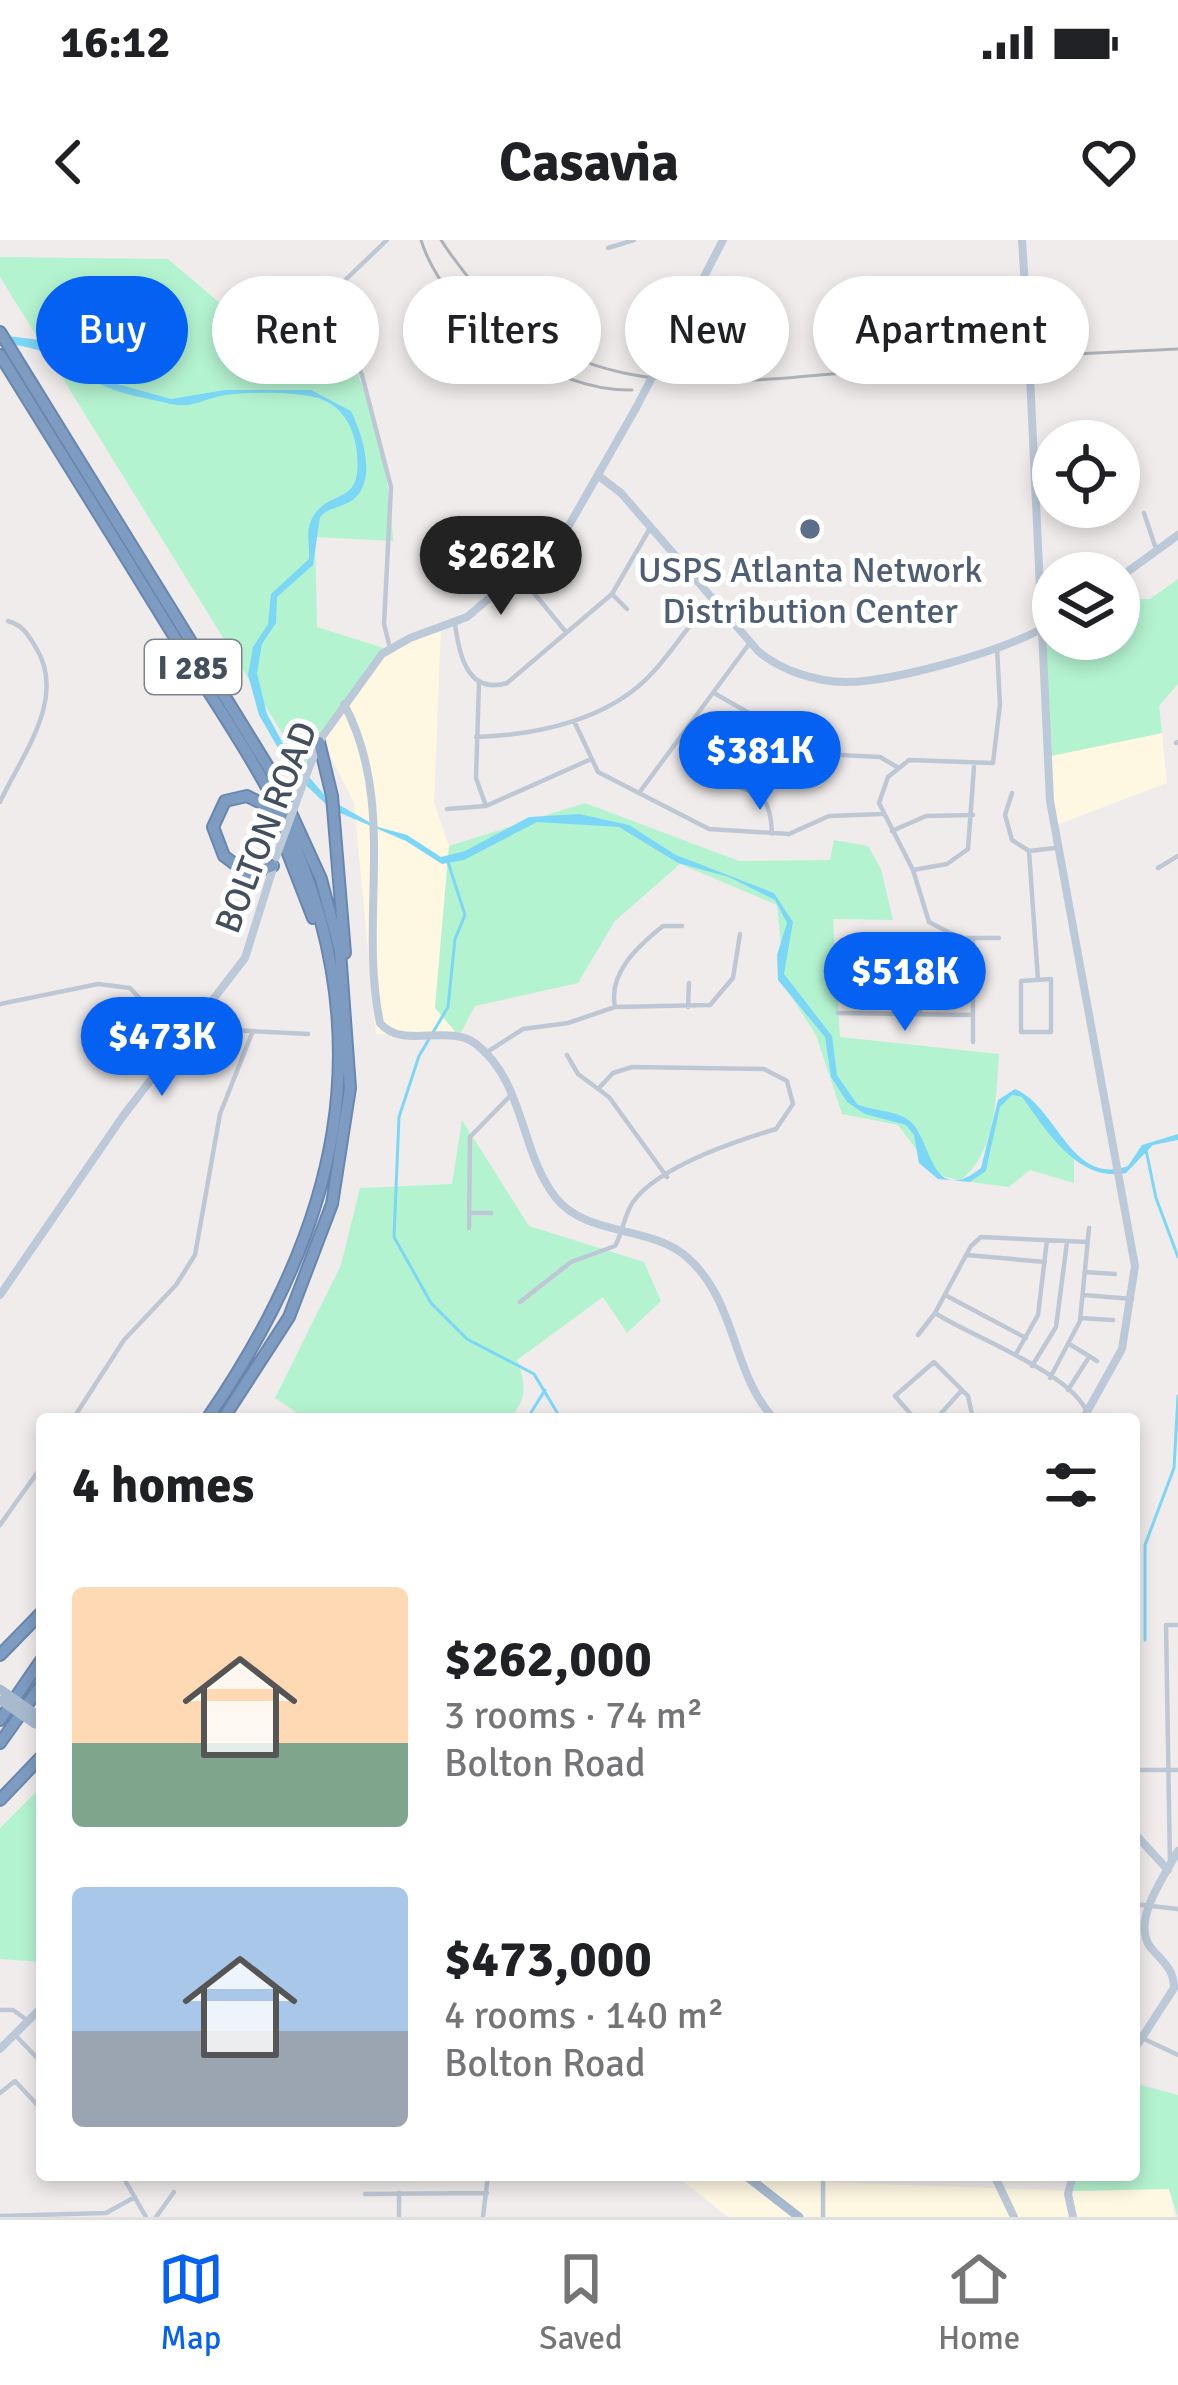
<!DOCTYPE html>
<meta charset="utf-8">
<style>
:root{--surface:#fff;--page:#f6f6f6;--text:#202124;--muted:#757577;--line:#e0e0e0;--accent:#0561f1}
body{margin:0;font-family:Signika,sans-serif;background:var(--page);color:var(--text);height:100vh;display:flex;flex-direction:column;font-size:45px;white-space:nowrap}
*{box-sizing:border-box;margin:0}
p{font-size:39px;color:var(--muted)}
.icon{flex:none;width:66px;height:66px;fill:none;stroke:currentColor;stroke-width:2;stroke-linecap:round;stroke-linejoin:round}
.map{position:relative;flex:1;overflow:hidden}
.details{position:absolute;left:36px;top:1173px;width:1104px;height:768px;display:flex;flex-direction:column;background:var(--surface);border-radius:12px;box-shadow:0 6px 18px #0003}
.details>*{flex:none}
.hud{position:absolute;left:36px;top:36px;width:1107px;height:108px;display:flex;gap:24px}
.fabs{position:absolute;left:1032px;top:180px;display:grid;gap:24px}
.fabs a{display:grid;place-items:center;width:108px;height:108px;border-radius:50%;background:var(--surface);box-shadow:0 6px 18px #0003;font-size:60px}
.price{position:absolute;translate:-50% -102px;padding:0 27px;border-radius:42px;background:var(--accent);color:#fff;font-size:39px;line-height:78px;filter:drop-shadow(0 3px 6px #0008)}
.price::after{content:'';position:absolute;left:50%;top:72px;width:36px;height:27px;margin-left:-18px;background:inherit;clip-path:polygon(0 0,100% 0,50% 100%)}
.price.on{background:#222;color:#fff}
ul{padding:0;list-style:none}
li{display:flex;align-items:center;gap:36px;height:300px;padding:0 36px}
li span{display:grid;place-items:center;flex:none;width:336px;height:240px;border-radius:12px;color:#555}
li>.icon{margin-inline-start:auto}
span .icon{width:144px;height:144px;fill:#fffc;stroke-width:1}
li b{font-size:51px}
h2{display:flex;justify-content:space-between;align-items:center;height:144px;padding:0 36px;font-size:51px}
.tag{padding:0 42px;border-radius:54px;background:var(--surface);box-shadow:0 6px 18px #0003;font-size:42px;line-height:108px}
.tag.on{background:var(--accent);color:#fff}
.status{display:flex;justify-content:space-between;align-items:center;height:84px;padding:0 60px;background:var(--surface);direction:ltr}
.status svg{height:33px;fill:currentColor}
header{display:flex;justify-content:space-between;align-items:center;height:156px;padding:0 36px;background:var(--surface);font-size:54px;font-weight:700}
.dock{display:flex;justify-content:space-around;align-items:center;height:168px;border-top:3px solid var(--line);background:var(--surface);font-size:33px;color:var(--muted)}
.dock a{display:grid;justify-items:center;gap:6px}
.dock .on{color:var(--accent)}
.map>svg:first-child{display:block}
.commercial{fill:#fef7e2}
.green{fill:#b4f3d0}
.water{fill:#7cd7f6}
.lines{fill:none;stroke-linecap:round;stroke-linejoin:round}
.stream{stroke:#7cd7f6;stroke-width:3}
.highway-casing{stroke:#6987ae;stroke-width:14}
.street{stroke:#bec8d4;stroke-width:4.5}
.secondary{stroke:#bcc9d8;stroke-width:8}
.primary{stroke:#a8bacf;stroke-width:9}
.highway{stroke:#7e9cc2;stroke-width:10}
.rail{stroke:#aeb1b8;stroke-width:3}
.secondary-bridge{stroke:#bcc9d8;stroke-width:8}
.primary-bridge{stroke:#a8bacf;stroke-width:9}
.service-dot{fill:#5c6f8a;stroke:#fff;stroke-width:4.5}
.labels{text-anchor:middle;stroke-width:10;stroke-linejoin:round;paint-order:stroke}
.shield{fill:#fff;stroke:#7b848d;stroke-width:3}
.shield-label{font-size:33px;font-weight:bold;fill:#434f5c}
.service-label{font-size:36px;fill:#4e5e75;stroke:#fff}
.street-label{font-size:36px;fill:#434f5c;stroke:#fff}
</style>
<div class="status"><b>16:12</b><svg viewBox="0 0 49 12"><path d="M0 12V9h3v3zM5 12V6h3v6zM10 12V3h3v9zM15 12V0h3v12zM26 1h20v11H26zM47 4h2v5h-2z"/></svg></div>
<header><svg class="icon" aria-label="back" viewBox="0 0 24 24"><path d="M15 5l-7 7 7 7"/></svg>Casavia<svg class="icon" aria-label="heart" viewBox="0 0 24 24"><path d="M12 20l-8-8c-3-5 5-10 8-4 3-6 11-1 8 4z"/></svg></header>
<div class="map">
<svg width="1178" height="1977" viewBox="0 0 1178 1977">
<rect width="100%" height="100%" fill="#f0ecec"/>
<!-- commercial -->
<path class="commercial" d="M 441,387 L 434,563 L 449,606 L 435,768 L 459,796 L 376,794 L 354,563 L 320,495 L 393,406 Z
M 1162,493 L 1167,543 L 1051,587 L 1046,517 Z
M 675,1935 L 814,1935 L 827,1942 L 1069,1951 L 1169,1949 L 1175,1977 L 728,1977 Z"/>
<!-- green -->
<path class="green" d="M 0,17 L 168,19 L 235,76 L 333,73 C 367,152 389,214 393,301 L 315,297 L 317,387 L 390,410 L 320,494 L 308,535 L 0,37 Z
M 1178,339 L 1178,444 L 1159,466 L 1162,493 L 1046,517 L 1038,361 L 1053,361 L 1053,399 L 1119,399 L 1119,359 L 1150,359 Z
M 585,563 L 739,621 L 830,620 L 834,600 L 868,606 L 881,629 L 893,680 L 833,679 L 840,797 L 999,814 C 996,857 996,914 960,941 L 934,933 L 898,885 L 842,874 L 816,795 L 785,747 L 777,665 L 680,624 L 615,681 L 578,743 L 475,766 L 459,796 L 435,768 L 449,606 Z
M 1012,855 L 1022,857 L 1074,918 L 1074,943 L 1030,930 L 1009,947 L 970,942 C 1006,923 981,873 1012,855 Z
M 462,880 L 529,986 L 644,1022 L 661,1061 L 627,1093 L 603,1057 L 517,1120 C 526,1144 528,1159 509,1179 L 306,1179 L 275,1158 L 341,1025 L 360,948 L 452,944 Z
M 42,1546 L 42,1722 L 0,1719 L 0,1588 Z
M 1134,1843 L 1178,1855 L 1178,1977 L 1169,1949 L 1069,1951 L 1077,1935 L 1134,1935 Z"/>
<!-- water -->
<path class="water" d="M 0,95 L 48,101 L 110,142 L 171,159 L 225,150 L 311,150 L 351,171 C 362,194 377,238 355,258 C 344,268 330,266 320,277 L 313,325 L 277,357 L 276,383 L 262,404 L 257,433 L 267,474 L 287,511 L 327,558 L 378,587 L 407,595 L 441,617 L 465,611 L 529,577 L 579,574 L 629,585 L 676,615 L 774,653 L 793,682 L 784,734 L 832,796 L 837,835 L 857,864 C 874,872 896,869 911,882 C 932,901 931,968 981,928 L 998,860 L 1015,849 C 1057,866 1071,947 1128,926 L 1142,905 L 1178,894 L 1178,900 L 1153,905 L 1126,933 C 1078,943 1046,890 1022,857 L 1012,855 L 1000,867 L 986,931 L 970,942 L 938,939 L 919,923 L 914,895 L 906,885 L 865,874 L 847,862 L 831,837 L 825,797 L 778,740 L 777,715 L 787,683 L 775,660 L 729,637 L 678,623 L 619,587 L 537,582 L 464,620 L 442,624 L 406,601 L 331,569 L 292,532 L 259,475 L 248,435 L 253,407 L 268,384 L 271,354 L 309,319 C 310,307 306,294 310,283 C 326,243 366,273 356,206 C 352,183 340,165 318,158 C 292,151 252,152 225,155 C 206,158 192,169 171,164 C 150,159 119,154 100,144 C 55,121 56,109 0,103 Z"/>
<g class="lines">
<!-- stream -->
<path class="stream" d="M 448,622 L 465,675 L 455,699 L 448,767 L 419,816 L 399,877 L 394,997 L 431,1063 L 467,1099 L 534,1134 L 561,1179
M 1146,910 L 1156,958 L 1178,1017
M 527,1179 L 545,1150
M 1145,1400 L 1145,1305 L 1174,1228 L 1178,1156"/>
<!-- highway casing -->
<g class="highway-casing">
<path id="highway" d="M 0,92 L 275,538 L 321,639 L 340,711 L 350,848 L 332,964 L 289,1077 L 223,1179
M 0,115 C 63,216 125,316 187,417 C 220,471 257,524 284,581 C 386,799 338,989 207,1179
M 319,502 L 332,556 L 345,713
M 273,626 L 248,634 L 224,616 L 213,587 L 225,561 L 247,556 L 261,563 L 277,585 L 313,678
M 0,1415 L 42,1372
M 0,1480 L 42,1419
M 0,1503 L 42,1444
M 0,1560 L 42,1516"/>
</g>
<!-- street -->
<path class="street" d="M 387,0 L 339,46 L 332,71 L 362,135 L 391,247 L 384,384 L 390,408
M 608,8 L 634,0
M 1144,273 L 1155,306
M 520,336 L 566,392
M 612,354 L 627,369
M 455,384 C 459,414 467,455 507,443 L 612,354 L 649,290
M 997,408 L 1000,464 L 993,523 L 909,520 L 888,537 L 879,563 L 913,630 L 929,682 L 960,698 L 999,698
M 479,442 L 476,538 L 486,566
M 714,453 L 821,514 L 880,517 L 897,527
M 574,481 L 598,532 L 709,589 L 789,594 L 829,576 L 882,574
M 476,497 C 537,495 611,480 654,431 C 676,407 689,382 714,360
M 680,499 C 694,510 703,523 716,534 C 747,560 770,539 772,594
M 1176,503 L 1178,502
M 639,553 L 749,404
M 1012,553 L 1005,575 L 1012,600 L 1029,611 L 1055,608
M 0,562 C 23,513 68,457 35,406 C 27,393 22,385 8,381
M 447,569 L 486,566 L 589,520
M 892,591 L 926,576 L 973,575
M 1029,611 L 1038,740
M 1158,628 L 1178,616
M 913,630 L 947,624 L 968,609 L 974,527
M 837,719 C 881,719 920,720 920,774
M 1051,739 L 1051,792 L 1021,792 L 1021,741 Z
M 0,764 L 98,744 L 130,748 L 144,763
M 615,767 C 608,733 638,706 663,686 L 682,686
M 688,767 L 689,743
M 838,773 L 973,775
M 191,788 L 308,794
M 973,802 L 973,698
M 484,814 L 523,789 L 568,783 L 615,767 L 710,765 L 733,738 L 740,694
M 567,815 L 578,834 L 609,857 L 667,937
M 469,973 L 491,973
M 469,988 L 470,897 L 512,854
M 967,1015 L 1045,1022
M 1085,1032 L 1115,1034
M 1084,1055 L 1132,1059
M 947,1056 L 1026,1098
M 520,1062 L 571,1022 L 615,1006 C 623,992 624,975 633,962 C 659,926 736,901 776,889 L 793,864 L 787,841 L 764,829 L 632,827 L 613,833 L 599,848
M 935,1073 L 971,1006 L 981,997 L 1087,1002
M 1080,1078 L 1113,1080
M 918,1095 L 935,1073 C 970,1096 1074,1134 1087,1173
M 1071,1105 L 1097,1121
M 1016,1114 L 1038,1075 L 1047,1000
M 1032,1126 L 1056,1087 L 1067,1002
M 1050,1138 L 1080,1081 L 1089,988
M 1068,1150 L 1089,1117
M 73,1179 L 124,1100 L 176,1045 L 195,1015 L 220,874 L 252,793
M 915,1179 L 895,1156 L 934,1122 L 968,1156 L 973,1179
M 936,1179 L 962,1150
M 0,1285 L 42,1226
M 1134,1530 L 1178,1530
M 1170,1625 L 1166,1385 L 1178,1385
M 1134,1664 L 1178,1669
M 0,1770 L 13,1770 L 27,1780
M 17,1797 L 42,1823
M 1142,1798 L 1178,1815
M 0,1853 L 15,1841 L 42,1870
M 122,1935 L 146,1977
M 823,1935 L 823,1977
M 365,1954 L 487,1953
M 0,1976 L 106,1973 L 135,1957
M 156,1977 L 174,1952
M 399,1977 L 399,1953
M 483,1977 L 488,1935"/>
<!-- secondary -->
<path class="secondary" d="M 1022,0 L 1028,96
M 661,120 L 723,0
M 1030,136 L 1050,561 L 1135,1026 L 1122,1109 L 1083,1179
M 600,237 L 621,253 L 758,411 C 780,430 816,442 846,442 C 894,442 1013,409 1053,382
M 1119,338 L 1178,295
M 344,464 C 398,565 358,678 380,783 C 402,810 449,783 476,804 C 525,842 520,913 556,958 C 587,997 652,985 688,1018 C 737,1062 732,1134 774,1179
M 308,530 L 322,497 L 382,414 L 410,398 L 467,377 L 563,296 L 636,168
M 0,1055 L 123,876 L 245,718 L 274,625
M 1134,1593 L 1168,1630
M 0,1809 L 42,1767
M 1134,1810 L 1174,1748 C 1174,1729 1163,1722 1151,1708 C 1130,1682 1165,1635 1178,1611
M 994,1935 L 1014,1977
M 1073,1977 L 1068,1954 L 1073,1935"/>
<!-- primary -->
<path class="primary" d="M 745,1935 L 799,1977"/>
<!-- highway -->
<use href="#highway" class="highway"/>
<!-- rail -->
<path class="rail" d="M 421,0 C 445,78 551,152 632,150
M 441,0 C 556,177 712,144 894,128 C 989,119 1083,113 1178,109"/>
<!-- secondary-bridge -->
<path class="secondary-bridge" d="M 1028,96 L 1030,136
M 636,168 L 661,120
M 276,617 L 308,530"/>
<!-- primary-bridge -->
<path class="primary-bridge" d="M 0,1449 L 40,1477
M 0,1460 L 35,1484"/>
</g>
<!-- markers -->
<circle class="service-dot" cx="810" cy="289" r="12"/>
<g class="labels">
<!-- shield labels -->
<rect class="shield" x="145" y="400" width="96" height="54" rx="9"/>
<g class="shield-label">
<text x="193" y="439">I 285</text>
</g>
<!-- service labels -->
<g class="service-label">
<text x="810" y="342">USPS Atlanta Network<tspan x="810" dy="41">Distribution Center</tspan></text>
</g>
<!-- street labels -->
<g class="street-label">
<text transform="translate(265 587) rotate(-69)" y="13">BOLTON ROAD</text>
</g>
</g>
</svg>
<div class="fabs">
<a><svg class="icon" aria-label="locate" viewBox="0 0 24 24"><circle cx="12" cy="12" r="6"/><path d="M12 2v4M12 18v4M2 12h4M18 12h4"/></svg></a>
<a><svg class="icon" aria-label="layers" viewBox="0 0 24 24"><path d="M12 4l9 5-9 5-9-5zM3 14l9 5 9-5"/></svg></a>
</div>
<b class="price on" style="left:501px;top:378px">$262K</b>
<b class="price" style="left:760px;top:573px">$381K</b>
<b class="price" style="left:905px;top:794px">$518K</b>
<b class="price" style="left:162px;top:859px">$473K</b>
<div class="hud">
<a class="tag on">Buy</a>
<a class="tag">Rent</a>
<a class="tag">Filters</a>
<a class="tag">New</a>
<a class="tag">Apartment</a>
</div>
<section class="details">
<h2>4 homes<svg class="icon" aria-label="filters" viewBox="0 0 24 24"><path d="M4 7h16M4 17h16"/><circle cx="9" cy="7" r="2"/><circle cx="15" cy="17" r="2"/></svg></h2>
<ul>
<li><span style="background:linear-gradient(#ffd9b3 65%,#7fa58c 0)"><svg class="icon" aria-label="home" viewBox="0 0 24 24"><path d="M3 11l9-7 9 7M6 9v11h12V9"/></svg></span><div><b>$262,000</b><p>3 rooms · 74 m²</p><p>Bolton Road</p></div></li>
<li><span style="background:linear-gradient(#a9c7e8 60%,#9aa5b1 0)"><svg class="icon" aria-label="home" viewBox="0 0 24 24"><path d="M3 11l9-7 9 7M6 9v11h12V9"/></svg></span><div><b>$473,000</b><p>4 rooms · 140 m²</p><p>Bolton Road</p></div></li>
</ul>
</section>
</div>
<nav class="dock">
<a class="on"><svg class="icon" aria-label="map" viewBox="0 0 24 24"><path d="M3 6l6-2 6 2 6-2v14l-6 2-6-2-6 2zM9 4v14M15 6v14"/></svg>Map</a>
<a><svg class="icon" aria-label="saved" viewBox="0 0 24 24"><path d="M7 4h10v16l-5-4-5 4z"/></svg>Saved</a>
<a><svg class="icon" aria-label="home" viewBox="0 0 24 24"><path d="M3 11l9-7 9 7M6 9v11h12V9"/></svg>Home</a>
</nav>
